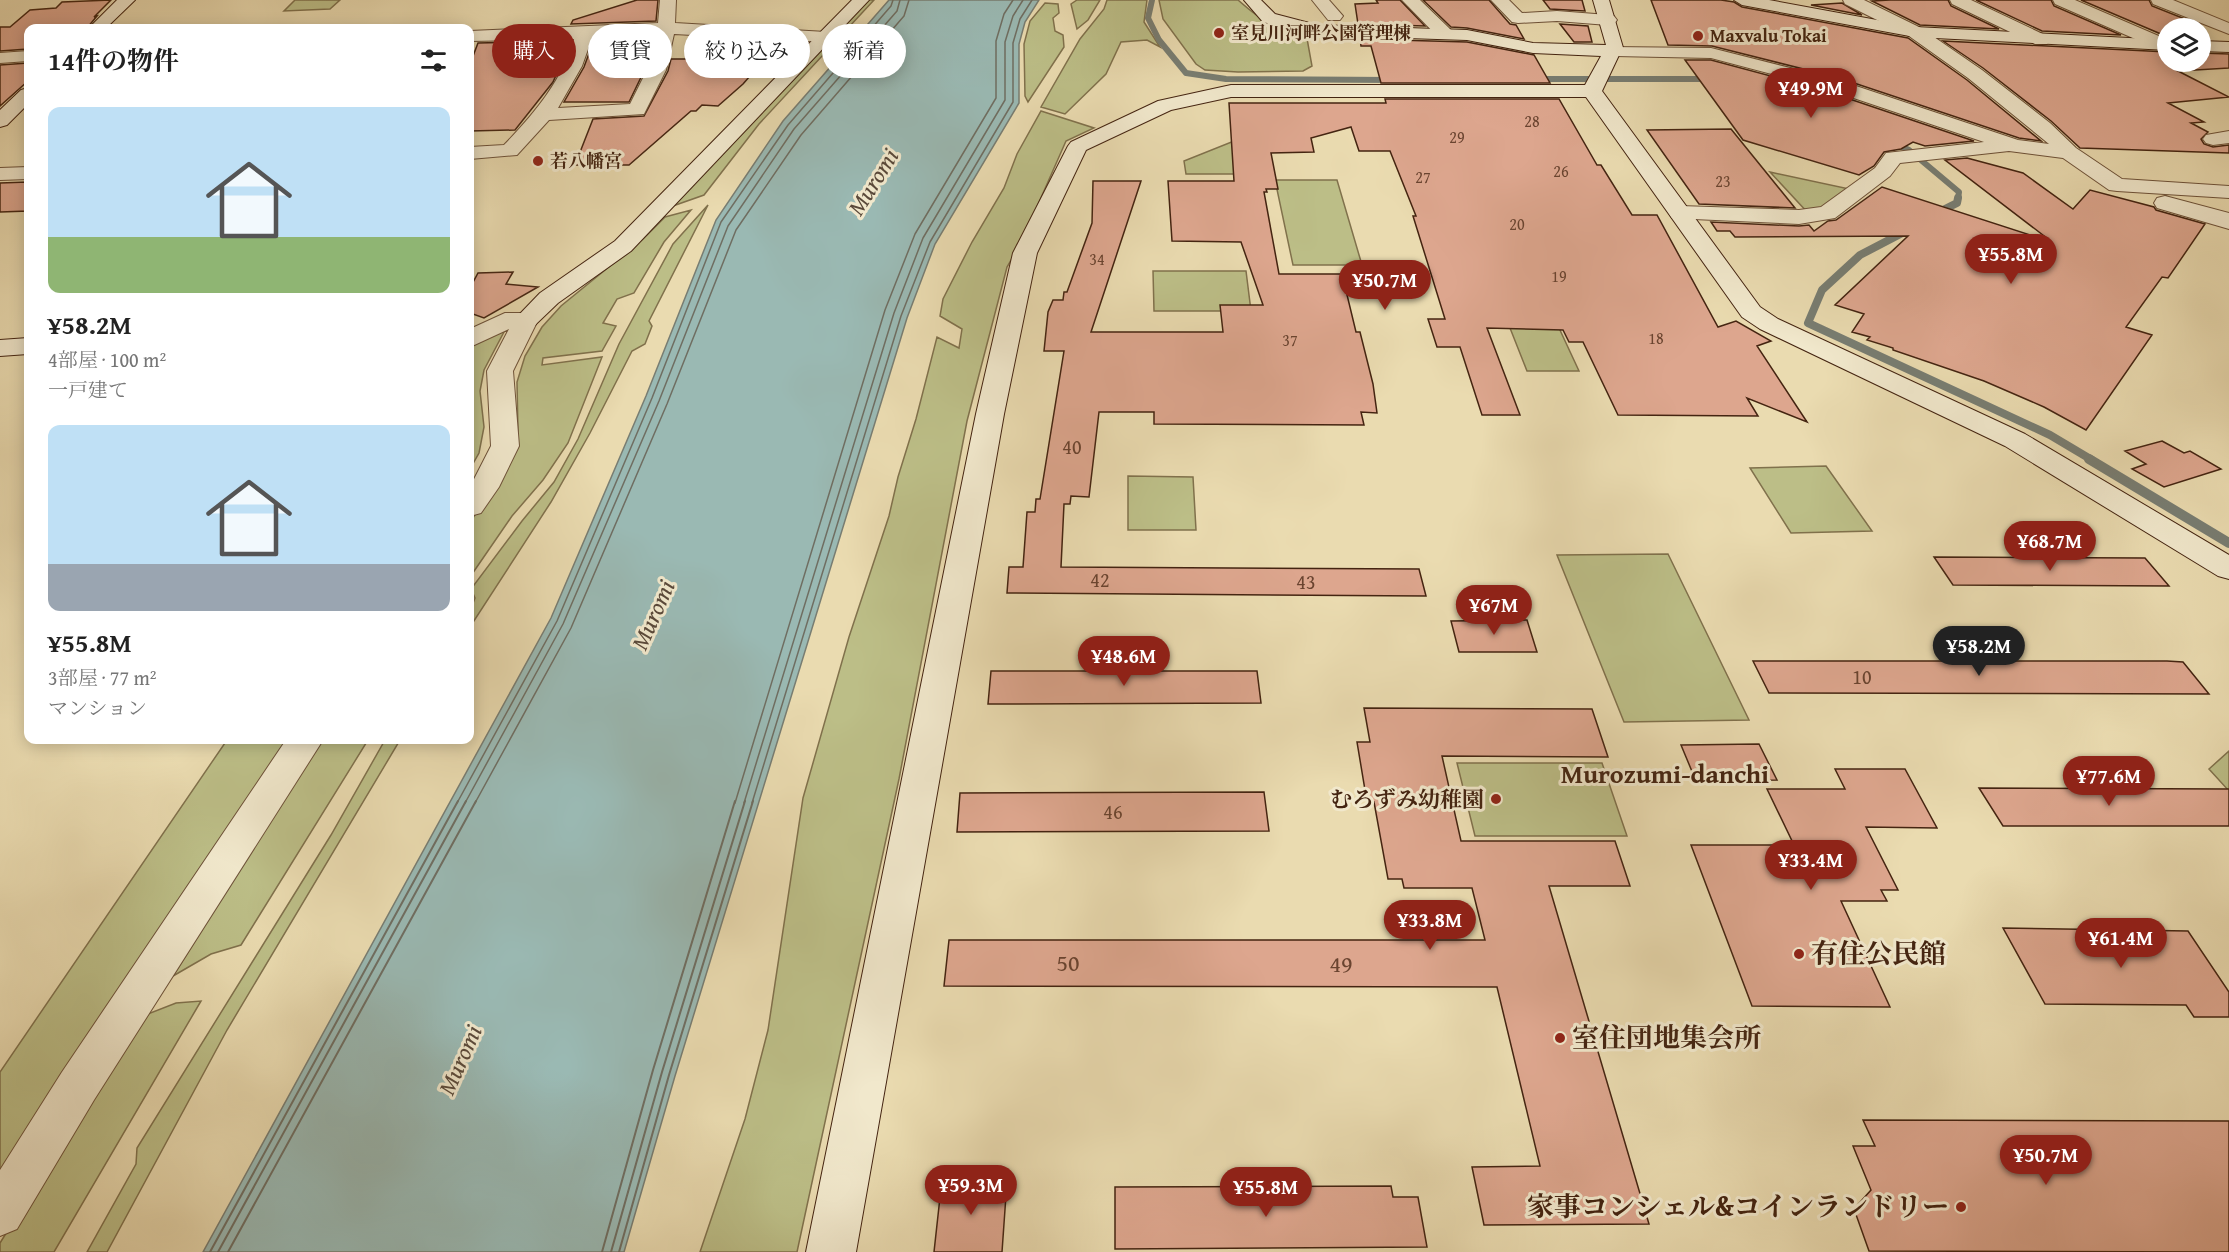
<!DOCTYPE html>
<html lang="ja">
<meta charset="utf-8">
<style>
:root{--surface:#fff;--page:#f6f6f6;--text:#222;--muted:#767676;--accent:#8f2418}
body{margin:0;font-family:"Gentium Book Plus","Noto Serif JP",serif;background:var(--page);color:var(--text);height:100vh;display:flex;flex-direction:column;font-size:22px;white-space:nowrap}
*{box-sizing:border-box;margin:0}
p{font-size:20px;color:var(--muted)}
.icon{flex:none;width:33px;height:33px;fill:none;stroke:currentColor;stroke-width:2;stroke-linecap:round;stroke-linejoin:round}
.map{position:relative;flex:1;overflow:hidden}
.side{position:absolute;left:24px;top:24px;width:450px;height:720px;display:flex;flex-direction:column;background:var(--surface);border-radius:12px;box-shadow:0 3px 15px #0003}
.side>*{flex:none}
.guide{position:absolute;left:492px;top:24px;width:570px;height:54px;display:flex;gap:12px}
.buttons{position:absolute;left:2157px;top:18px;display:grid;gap:12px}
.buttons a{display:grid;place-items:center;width:54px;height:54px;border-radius:50%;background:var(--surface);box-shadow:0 3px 15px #0003;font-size:30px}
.price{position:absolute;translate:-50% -51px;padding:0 14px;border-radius:21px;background:var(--accent);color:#fff;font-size:20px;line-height:39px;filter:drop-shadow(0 2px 3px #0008)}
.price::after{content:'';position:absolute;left:50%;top:36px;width:18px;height:14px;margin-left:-9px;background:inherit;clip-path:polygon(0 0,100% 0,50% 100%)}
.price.current{background:#222;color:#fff}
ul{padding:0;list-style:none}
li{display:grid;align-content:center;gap:12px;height:318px;padding:0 24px}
li span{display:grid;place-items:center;height:186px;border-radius:12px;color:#555}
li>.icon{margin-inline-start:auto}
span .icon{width:108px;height:108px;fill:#fffc;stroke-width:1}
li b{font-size:26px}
h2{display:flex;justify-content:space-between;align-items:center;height:72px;padding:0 24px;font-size:26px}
.pill{padding:0 21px;border-radius:27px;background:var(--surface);box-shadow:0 3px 15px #0003;font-size:21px;line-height:54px}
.pill.current{background:var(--accent);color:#fff}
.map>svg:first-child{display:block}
.green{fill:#bcbe87;stroke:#80714c;stroke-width:1.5}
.water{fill:#9ab9b3;stroke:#787d72;stroke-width:1.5}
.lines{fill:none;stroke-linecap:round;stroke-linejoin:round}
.shore-far1{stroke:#6f6e62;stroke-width:1.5}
.shore{stroke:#6f6e62;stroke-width:2}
.stream-far2{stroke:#787d72;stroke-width:6}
.stream-far1{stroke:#787d72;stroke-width:8}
.stream{stroke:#787d72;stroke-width:10}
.building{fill:#dda68e;stroke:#442411;stroke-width:1.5}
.street-casing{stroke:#6e5239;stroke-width:2}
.secondary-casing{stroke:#442411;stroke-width:2}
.street{fill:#f1e8cc;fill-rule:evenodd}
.secondary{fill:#f1e8cc;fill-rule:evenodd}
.poi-dot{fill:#8f2418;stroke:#f1e8cc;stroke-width:2}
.labels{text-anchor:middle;stroke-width:6;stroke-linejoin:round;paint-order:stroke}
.far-number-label{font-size:16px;fill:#6a4430}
.far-poi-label{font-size:18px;font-weight:bold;fill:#442411;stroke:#f1e8cc;text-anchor:start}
.number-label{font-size:20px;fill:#6a4430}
.poi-label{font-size:22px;font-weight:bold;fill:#442411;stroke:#f1e8cc;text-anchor:end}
.water-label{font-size:24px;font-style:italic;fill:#5a493a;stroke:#f1e8cc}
.near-number-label{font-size:24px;fill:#6a4430}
.quarter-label{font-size:26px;font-weight:bold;fill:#442411;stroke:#f1e8cc}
.near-poi-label{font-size:27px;font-weight:bold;fill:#442411;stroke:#f1e8cc;text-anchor:start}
</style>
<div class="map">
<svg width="2229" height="1252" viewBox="0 0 2229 1252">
<rect width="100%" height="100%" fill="#eadbb0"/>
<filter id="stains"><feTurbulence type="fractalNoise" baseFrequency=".00333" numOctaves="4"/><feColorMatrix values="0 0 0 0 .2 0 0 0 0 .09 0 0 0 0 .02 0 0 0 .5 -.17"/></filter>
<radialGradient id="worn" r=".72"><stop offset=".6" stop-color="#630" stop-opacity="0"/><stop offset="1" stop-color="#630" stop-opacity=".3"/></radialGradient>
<!-- green -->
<path class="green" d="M 295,0 L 340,0 L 330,9 L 284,11 Z
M 867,0 L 874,0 L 759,124 L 704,195 L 670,207 Z
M 1077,0 L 1100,0 L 1088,20 L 1077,29 L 1071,4 Z
M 1107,0 L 1147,0 L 1144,22 L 1160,47 L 1147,40 L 1121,42 L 1106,74 L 1065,114 L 1041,107 L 1080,39 L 1104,9 Z
M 1159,0 L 1238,0 C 1263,22 1272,28 1306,33 L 1312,66 L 1303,71 L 1238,72 L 1205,70 L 1196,64 L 1163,19 Z
M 1045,3 L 1058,4 L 1059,13 L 1053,18 L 1055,31 L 1063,35 L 1064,47 L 1028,102 L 1025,96 L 1024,44 L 1030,21 Z
M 1041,111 L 1094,128 L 1066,141 L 1021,243 L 1007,267 L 967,421 L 899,779 L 797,1252 L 700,1252 L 745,1119 L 768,1030 L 803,798 L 849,637 L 889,516 L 898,477 L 916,419 L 937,337 L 959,348 L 962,329 L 940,316 L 943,299 L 972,242 L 1004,188 L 1017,154 Z
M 1239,139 L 1250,174 L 1186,174 L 1184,161 Z
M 1770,172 L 1854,190 L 1809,214 Z
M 1275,180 L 1337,180 L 1362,265 L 1293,265 Z
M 708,205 L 649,321 L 652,326 L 645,344 L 632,351 L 590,433 L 551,502 L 470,627 L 470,611 L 475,598 L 471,589 L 522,521 L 554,482 L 578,439 L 619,344 L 673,244 Z
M 691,210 L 664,242 L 634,293 L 617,299 L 603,323 L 616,326 L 602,351 L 543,358 L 542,365 L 602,357 L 568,443 L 543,480 L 512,516 L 470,577 L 470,522 L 495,486 L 518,432 L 517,382 L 525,356 L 542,327 L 561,306 L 643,239 L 665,217 Z
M 1153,271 L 1246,271 L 1251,311 L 1154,311 Z
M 498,328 L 505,330 L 484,370 L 480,391 L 484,427 L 479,453 L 470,469 L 470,342 Z
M 1510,328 L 1559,328 L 1579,371 L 1527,371 Z
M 1826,466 L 1872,531 L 1791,533 L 1750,468 Z
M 1128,476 L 1193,477 L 1196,530 L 1128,530 Z
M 1668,554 L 1749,720 L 1624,722 L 1557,555 Z
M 227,740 L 287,740 L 183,893 L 0,1176 L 0,1072 Z
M 320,740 L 368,740 L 241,945 L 211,954 L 173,976 Z
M 385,740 L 400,740 L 227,1030 L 107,1252 L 87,1252 L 136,1164 L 137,1148 L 331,835 Z
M 2229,751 L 2229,791 L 2209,769 Z
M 1457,763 L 1602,763 L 1627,836 L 1475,836 Z
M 201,1001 L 54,1252 L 0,1252 L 0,1243 L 140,1017 L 176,1003 Z"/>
<!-- water -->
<path class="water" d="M 889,0 L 1039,0 L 1025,22 L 1019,44 L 1019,103 L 935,244 L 907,318 L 675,1076 L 624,1252 L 203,1252 L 551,618 L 646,396 L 716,220 L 783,121 Z"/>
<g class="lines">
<!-- shore-far1 -->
<path class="shore-far1" d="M 457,803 L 557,621 L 652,398 L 721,222 L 788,125 L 891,6 L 893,0
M 465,803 L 563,624 L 659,401 L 728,226 L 794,129 L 897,11 L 900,0
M 475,803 L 571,628 L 667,404 L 736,230 L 801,135 L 904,16 L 909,0
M 735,803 L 885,310 L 915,234 L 996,98 L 996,41 L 1004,14 L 1013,0
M 744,803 L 894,313 L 923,238 L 1005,100 L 1005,42 L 1013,16 L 1023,0
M 752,803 L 901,316 L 930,242 L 1013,102 L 1013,43 L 1020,19 L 1032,0"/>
<!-- shore -->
<path class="shore" d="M 210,1252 L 458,801
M 218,1252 L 466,801
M 228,1252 L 476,801
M 602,1252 L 653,1070 L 735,801
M 611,1252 L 662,1072 L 745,801
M 619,1252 L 669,1075 L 753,801"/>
<!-- stream-far2 -->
<path class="stream-far2" d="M 1152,0 L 1148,18 L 1159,40 L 1186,73 L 1226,79 L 1393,80
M 1535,79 L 1711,79
M 1892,142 L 1909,150 L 1959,192 L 1958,199"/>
<!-- stream-far1 -->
<path class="stream-far1" d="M 1935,214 L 1957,203 L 1958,198
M 1908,230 L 1860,255 L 1822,290 L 1808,323 L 2050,435 L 2092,460"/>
<!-- stream -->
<path class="stream" d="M 2089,459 L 2229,543"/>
</g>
<!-- building -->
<path class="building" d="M 111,0 L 94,17 L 97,16 L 87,28 L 28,28 L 28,49 L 0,51 L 0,27 L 10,27 L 30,10 L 56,8 L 62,2 Z
M 637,0 L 658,0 L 656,21 L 571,24 L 573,20 Z
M 1376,0 L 1400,0 L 1425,26 L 1358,24 L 1355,4 L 1378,3 Z
M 1423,0 L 1489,0 L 1510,24 L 1516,25 L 1524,39 L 1467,28 L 1451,27 Z
M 1543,0 L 1582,0 L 1585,11 L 1550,9 Z
M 1651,0 L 1721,0 L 1734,2 L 1742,7 L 1908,38 L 1967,80 L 2041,141 L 2019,138 L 1839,78 L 1712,46 L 1668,45 Z
M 1890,0 L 1948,0 L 1951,6 L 1999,29 L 1920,25 L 1872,1 Z
M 1976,0 L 2051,0 L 2054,6 L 2121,35 L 2042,31 Z
M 2081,0 L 2149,0 L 2152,6 L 2200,25 L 2186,27 L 2190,28 L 2168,28 L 2168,37 Z
M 1842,3 L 1862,15 L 1811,5 Z
M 1560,24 L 1588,26 L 1592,42 L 1574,42 Z
M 654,36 L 645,69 L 629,102 L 564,102 L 584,67 L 594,40 Z
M 730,39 L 780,42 L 743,84 L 718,106 L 702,105 L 696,111 L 691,111 L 629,165 L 575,165 L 593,119 L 644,116 L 668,71 L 671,59 L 705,59 Z
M 1360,39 L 1467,42 L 1534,55 L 1550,83 L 1381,83 L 1371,46 L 1361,46 Z
M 571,41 L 553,82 L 515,130 L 470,131 L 470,64 L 478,43 Z
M 1943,41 L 2168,52 L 2168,62 L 2200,62 L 2200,53 L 2229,54 L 2229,68 L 2178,71 L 2229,97 L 2168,103 L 2204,122 L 2191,123 L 2208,132 L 2201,139 L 2204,144 L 2213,147 L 2229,145 L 2229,153 L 2080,148 L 2051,121 L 1983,68 Z
M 1685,60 L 1711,60 L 1823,90 L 1974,141 L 1925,146 L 1913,142 L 1901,149 L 1884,152 L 1874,166 L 1859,175 L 1743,140 Z
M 28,63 L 28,81 L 0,106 L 0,65 Z
M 1385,99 L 1559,99 L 1597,165 L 1601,165 L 1632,215 L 1657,215 L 1718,327 L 1736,321 L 1771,341 L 1757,346 L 1807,422 L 1747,398 L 1758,416 L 1618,415 L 1583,342 L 1569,342 L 1563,330 L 1487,328 L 1520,415 L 1482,415 L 1460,347 L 1437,347 L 1428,319 L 1445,319 L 1413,216 L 1416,216 L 1390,151 L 1359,151 L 1351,127 L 1311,138 L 1314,152 L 1271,153 L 1278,189 L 1266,189 L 1267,192 L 1264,192 L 1279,274 L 1342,274 L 1356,332 L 1360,332 L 1373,384 L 1377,413 L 1361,412 L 1364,425 L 1154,424 L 1154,412 L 1099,412 L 1089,497 L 1071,496 L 1070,504 L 1064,504 L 1061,567 L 1419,569 L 1426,596 L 1007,593 L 1009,567 L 1023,567 L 1027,512 L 1035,512 L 1036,499 L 1040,499 L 1064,351 L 1044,351 L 1048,312 L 1053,300 L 1063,300 L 1064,292 L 1067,292 L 1092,223 L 1093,181 L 1141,181 L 1091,332 L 1223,332 L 1220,305 L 1263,305 L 1241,242 L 1172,241 L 1168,181 L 1234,181 L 1229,103 L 1386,103 Z
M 1731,129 L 1795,208 L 1699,204 L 1647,130 Z
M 1967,158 L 2023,173 L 2073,209 L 2090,190 L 2154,207 L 2156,210 L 2205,224 L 2168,278 L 2162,277 L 2126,327 L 2152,335 L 2086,430 L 2044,407 L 1984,381 L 1893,350 L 1893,348 L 1867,340 L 1870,337 L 1852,332 L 1864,314 L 1835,305 L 1908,236 L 1735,237 L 1730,231 L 1717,231 L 1711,222 L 1799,226 L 1809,225 L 1814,231 L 1828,221 L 1836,220 L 1882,187 L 2052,242 L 1945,160 Z
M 28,182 L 28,211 L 0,212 L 0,183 Z
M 513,272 L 506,284 L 538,287 L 484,318 L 470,313 L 470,288 L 478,273 Z
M 2162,441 L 2184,453 L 2190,451 L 2221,469 L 2164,487 L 2132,469 L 2146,464 L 2125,451 Z
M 1934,557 L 2145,558 L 2169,586 L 1953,585 Z
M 1527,620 L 1537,652 L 1459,652 L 1451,621 Z
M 1753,661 L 2167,661 L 2183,662 L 2209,694 L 1769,693 Z
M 991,671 L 1257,671 L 1261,703 L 988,704 Z
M 1364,708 L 1592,709 L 1608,757 L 1442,756 L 1461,841 L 1615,841 L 1630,886 L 1549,886 L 1649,1224 L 1484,1225 L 1472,1167 L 1540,1166 L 1497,987 L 944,986 L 949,940 L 1485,940 L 1472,888 L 1404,888 L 1402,879 L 1388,879 L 1374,802 L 1367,802 L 1357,742 L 1370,742 Z
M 1759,744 L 1777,780 L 1696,781 L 1681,745 Z
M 1835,769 L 1905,769 L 1937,828 L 1866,827 L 1898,890 L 1881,890 L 1887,901 L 1841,901 L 1890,1007 L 1752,1006 L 1691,845 L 1794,845 L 1767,789 L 1845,789 Z
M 1979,788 L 2229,789 L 2229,826 L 2003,826 Z
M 1264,792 L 1269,831 L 957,832 L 960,793 Z
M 2003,928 L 2188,931 L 2229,992 L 2229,1017 L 2194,1017 L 2186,1005 L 2045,1004 Z
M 1863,1120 L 2229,1121 L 2229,1252 L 1869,1251 L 1854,1209 L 1871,1190 L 1853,1146 L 1875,1146 Z
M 942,1179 L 1007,1181 L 1002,1252 L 934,1252 Z
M 1391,1186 L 1393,1197 L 1418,1197 L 1427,1247 L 1115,1249 L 1115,1187 Z"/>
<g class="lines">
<!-- street casing -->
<g class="street-casing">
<path id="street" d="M 660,0 L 676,0 L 675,23 L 826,32 L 832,33 L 835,37 L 832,41 L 826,42 L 674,34 L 666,70 L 644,114 L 549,120 L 517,155 L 470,159 L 470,147 L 504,145 C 534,114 562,81 574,39 L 470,41 L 470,31 L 658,23 ZM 657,34 L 647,70 L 630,104 L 558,108 L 582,66 L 592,38 Z
M 1312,0 L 1329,0 L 1343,16 L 1340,20 L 1328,20 Z
M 1402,0 L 1420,0 L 1451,30 L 1454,34 L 1451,38 L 1439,38 Z
M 1491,0 L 1509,0 L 1522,13 L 1557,11 L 1608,15 L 1614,16 L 1617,20 L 1614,24 L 1608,25 L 1557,21 L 1518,23 L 1512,22 Z
M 1843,0 L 1864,0 L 1921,28 L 1982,70 L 2050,123 L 2076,148 L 2122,179 L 2229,186 L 2229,198 L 2117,191 L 2109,190 L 2063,158 L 2009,151 L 1900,163 L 1890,176 L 1835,218 L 1799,224 L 1672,218 L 1669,213 L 1672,208 L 1680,206 L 1799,210 L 1821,207 L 1875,168 L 1886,153 L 1984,142 L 1824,88 L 1711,58 L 1615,56 L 1609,55 L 1606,51 L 1609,47 L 1711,48 L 1838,80 L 2018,140 L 2049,144 L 1968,78 L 1909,36 L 1845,4 Z
M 1950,0 L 1971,0 L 2047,36 L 2050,40 L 2047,44 L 2035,44 L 1952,4 Z
M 2053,0 L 2075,0 L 2168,40 L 2168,49 L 2158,49 L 2055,4 Z
M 2151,0 L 2173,0 L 2229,23 L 2229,34 L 2153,4 Z
M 28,51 L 28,61 L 0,63 L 0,53 Z
M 2229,131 L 2229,143 L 2213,145 L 2206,143 L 2203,139 L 2206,135 Z
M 28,167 L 28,179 L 0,180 L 0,168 Z
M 2165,196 L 2229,213 L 2229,229 L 2157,208 L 2154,203 L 2157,198 Z
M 505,313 L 526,313 L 535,315 L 538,320 L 513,371 L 519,446 L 499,487 L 481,513 L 470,516 L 470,487 L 491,446 L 487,371 L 509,329 L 470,347 L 470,329 Z
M 286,740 L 323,740 L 94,1100 L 17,1229 L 0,1236 L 0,1170 L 62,1072 Z"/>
</g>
<!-- secondary casing -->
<g class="secondary-casing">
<path id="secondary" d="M 117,0 L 135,0 L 106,28 L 89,28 Z
M 852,0 L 869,0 L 631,251 L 558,303 L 535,325 L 526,327 L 517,325 L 514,320 L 540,293 L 615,241 Z
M 1244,0 L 1261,0 L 1275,14 L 1317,25 L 1467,30 L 1533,43 L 1606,45 L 1593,0 L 1609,0 L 1624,51 L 1619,55 L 1602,91 L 1760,307 L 1778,319 L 2025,434 L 2229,555 L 2229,579 L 2218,576 L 2005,446 L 1760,329 L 1742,317 L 1586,97 L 1231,97 L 1171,110 L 1086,150 L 1037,253 L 1004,414 L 856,1252 L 806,1252 L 976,414 L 1013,253 L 1068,146 L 1071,142 L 1158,101 L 1231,85 L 1585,85 L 1601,56 L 1533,53 L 1467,40 L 1317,35 L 1263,22 Z
M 1734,0 L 1769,0 L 1915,27 L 2168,40 L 2168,50 L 1915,37 L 1742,5 Z
M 2200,41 L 2229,42 L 2229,52 L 2200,51 Z
M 28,88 L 28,104 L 7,125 L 0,127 L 0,110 L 21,90 Z
M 28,338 L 28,354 L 0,356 L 0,340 Z"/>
</g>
<!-- street -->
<use href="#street" class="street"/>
<!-- secondary -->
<use href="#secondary" class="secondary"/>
</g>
<!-- markers -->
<g class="poi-dot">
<circle cx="1219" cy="33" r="6"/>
<circle cx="1698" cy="36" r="6"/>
<circle cx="538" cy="161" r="6"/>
<circle cx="1496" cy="799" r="6"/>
<circle cx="1799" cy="954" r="6"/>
<circle cx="1560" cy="1038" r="6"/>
<circle cx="1961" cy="1207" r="6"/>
</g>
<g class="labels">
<!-- far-number labels -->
<g class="far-number-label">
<text x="1532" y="127">28</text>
<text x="1457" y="143">29</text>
<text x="1561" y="177">26</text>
<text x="1423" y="183">27</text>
<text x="1723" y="187">23</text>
<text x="1517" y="230">20</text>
<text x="1097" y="265">34</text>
<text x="1559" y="282">19</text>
<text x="1656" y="344">18</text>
<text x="1290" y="346">37</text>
</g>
<!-- far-poi labels -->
<g class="far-poi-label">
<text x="1231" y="39">室見川河畔公園管理棟</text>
<text x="1710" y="42">Maxvalu Tokai</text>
<text x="550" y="167">若八幡宮</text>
</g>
<!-- number labels -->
<g class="number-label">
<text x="1072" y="454">40</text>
<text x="1100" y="587">42</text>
<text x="1306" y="589">43</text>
<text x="1862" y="684">10</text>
<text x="1113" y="819">46</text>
</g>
<!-- poi labels -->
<g class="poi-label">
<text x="1484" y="807">むろずみ幼稚園</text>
</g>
<!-- water labels -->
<g class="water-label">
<text transform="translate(873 182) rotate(-58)" y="8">Muromi</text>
<text transform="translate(653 615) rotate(-66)" y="8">Muromi</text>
<text transform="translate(460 1060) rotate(-66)" y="8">Muromi</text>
</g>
<!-- near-number labels -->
<g class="near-number-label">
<text x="1068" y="971">50</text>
<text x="1341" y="972">49</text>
</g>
<!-- quarter labels -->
<g class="quarter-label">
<text x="1665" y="783">Murozumi-danchi</text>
</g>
<!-- near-poi labels -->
<g class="near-poi-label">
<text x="1811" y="963">有住公民館</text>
<text x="1572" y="1047">室住団地集会所</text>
<text x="1949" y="1216" text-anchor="end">家事コンシェル&amp;コインランドリー</text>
</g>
</g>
<rect width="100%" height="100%" filter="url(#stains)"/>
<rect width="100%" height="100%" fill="url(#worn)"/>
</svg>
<div class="buttons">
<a><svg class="icon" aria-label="layers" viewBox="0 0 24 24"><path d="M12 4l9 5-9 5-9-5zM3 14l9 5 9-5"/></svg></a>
</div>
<b class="price" style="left:1811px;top:119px">¥49.9M</b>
<b class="price" style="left:2011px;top:285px">¥55.8M</b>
<b class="price" style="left:1385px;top:311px">¥50.7M</b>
<b class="price" style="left:2050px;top:572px">¥68.7M</b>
<b class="price" style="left:1494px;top:636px">¥67M</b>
<b class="price current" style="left:1979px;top:677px">¥58.2M</b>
<b class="price" style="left:1124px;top:687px">¥48.6M</b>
<b class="price" style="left:2109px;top:807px">¥77.6M</b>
<b class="price" style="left:1811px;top:891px">¥33.4M</b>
<b class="price" style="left:1430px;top:951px">¥33.8M</b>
<b class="price" style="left:2121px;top:969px">¥61.4M</b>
<b class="price" style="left:2046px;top:1186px">¥50.7M</b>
<b class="price" style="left:971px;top:1216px">¥59.3M</b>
<b class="price" style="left:1266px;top:1218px">¥55.8M</b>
<div class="guide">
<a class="pill current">購入</a>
<a class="pill">賃貸</a>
<a class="pill">絞り込み</a>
<a class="pill">新着</a>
</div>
<section class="side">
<h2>14件の物件<svg class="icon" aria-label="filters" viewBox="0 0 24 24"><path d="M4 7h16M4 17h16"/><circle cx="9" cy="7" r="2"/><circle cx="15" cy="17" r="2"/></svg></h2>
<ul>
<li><span style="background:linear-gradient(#bfe0f5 70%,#8fb573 0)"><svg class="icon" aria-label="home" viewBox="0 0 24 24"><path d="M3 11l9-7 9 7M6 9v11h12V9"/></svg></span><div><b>¥58.2M</b><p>4部屋 · 100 m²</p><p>一戸建て</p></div></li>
<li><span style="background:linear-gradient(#bfe0f5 75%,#9aa5b1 0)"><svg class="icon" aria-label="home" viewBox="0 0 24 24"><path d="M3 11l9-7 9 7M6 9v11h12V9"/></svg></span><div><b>¥55.8M</b><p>3部屋 · 77 m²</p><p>マンション</p></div></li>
</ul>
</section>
</div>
